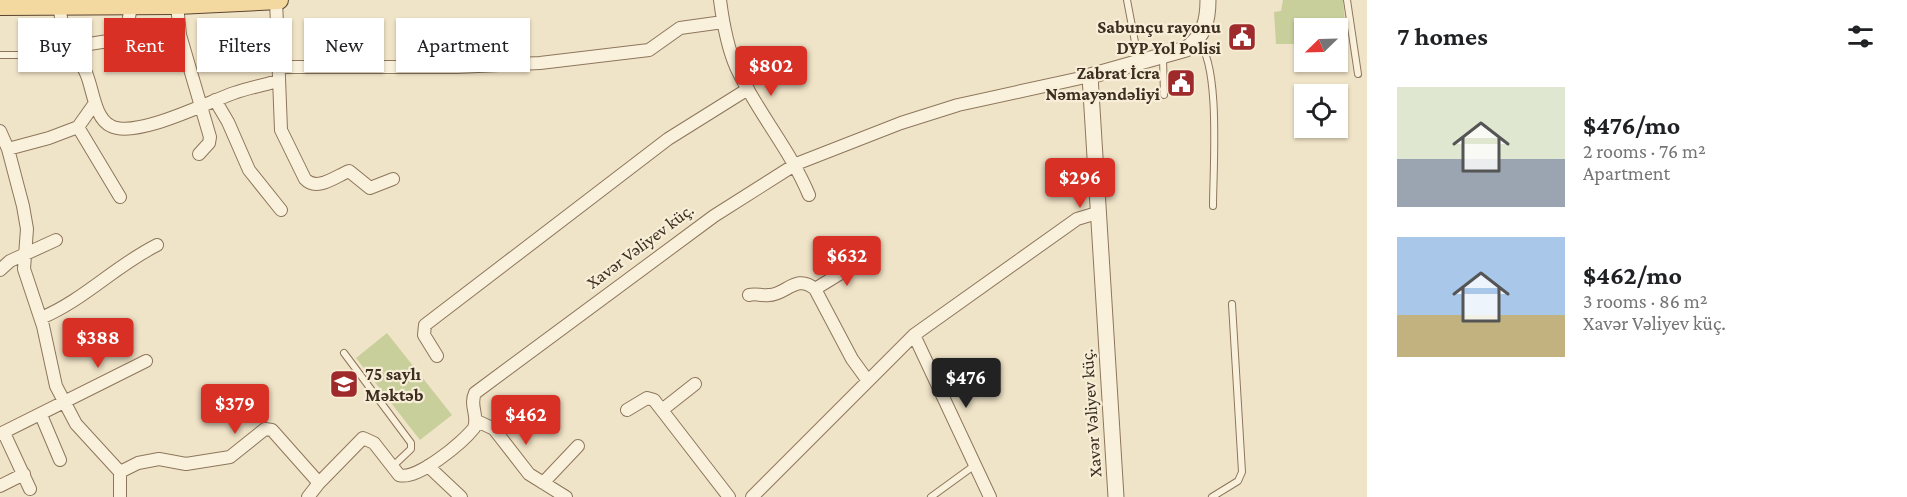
<!DOCTYPE html>
<meta charset="utf-8">
<style>
:root{--surface:#fff;--page:#f6f6f6;--text:#202124;--muted:#757577;--accent:#d93025}
body{margin:0;font-family:"Crimson Pro",serif;background:var(--page);color:var(--text);height:100vh;display:flex;flex-direction:column;font-size:22px;white-space:nowrap}
*{box-sizing:border-box;margin:0}
p{font-size:20px;color:var(--muted)}
.icon{flex:none;width:33px;height:33px;fill:none;stroke:currentColor;stroke-width:2;stroke-linecap:round;stroke-linejoin:round}
.map{position:relative;flex:1;overflow:hidden}
.panel{display:flex;flex-direction:column;background:var(--surface);width:540px}
.panel>*{flex:none}
.banner{position:absolute;left:18px;top:18px;width:570px;height:54px;display:flex;gap:12px}
.needle{width:39px;rotate:247deg}
.tools{position:absolute;left:1294px;top:18px;display:grid;gap:12px}
.tools a{display:grid;place-items:center;width:54px;height:54px;border-radius:0px;background:var(--surface);box-shadow:0 2px 4px #0004;font-size:30px}
.price{position:absolute;translate:-50% -51px;padding:0 14px;border-radius:6px;background:var(--accent);color:#fff;font-size:20px;line-height:39px;filter:drop-shadow(0 2px 3px #0008)}
.price::after{content:'';position:absolute;left:50%;top:36px;width:18px;height:14px;margin-left:-9px;background:inherit;clip-path:polygon(0 0,100% 0,50% 100%)}
.price.selected{background:#222;color:#fff}
ul{padding:0;list-style:none}
li{display:flex;align-items:center;gap:18px;height:150px;padding:0 30px}
li span{display:grid;place-items:center;flex:none;width:168px;height:120px;border-radius:0px;color:#555}
li>.icon{margin-inline-start:auto}
span .icon{width:72px;height:72px;fill:#fffc;stroke-width:1}
li b{font-size:26px}
h2{display:flex;justify-content:space-between;align-items:center;height:72px;padding:0 30px;font-size:26px}
.tag{padding:0 21px;border-radius:0px;background:var(--surface);box-shadow:0 2px 4px #0004;font-size:21px;line-height:54px}
.tag.selected{background:var(--accent);color:#fff}
main{display:flex;flex:1;min-height:0}
.map>svg:first-child{display:block}
.green{fill:#c9cf9b}
.lines{fill:none;stroke-linecap:round;stroke-linejoin:round}
.service-casing{stroke:#8d765c;stroke-width:8}
.minor-casing{stroke:#8d765c;stroke-width:14}
.tertiary-casing{stroke:#8d765c;stroke-width:17}
.primary-casing{stroke:#5b4430;stroke-width:20}
.service{stroke:#faf1dc;stroke-width:6}
.minor{stroke:#faf1dc;stroke-width:12}
.tertiary{stroke:#faf1dc;stroke-width:15}
.primary{stroke:#f3d9a0;stroke-width:18}
.labels{text-anchor:middle;stroke-width:4.5;stroke-linejoin:round;paint-order:stroke}
.poi-label{font-size:18px;font-weight:bold;fill:#3d2e20;stroke:#f7eed8;text-anchor:end}
.street-label{font-size:18px;fill:#3d2e20;stroke:#f7eed8}
</style>
<main>
<div class="map">
<svg width="1367" height="497" viewBox="0 0 1367 497">
<rect width="100%" height="100%" fill="#f0e4c8"/>
<!-- green -->
<path class="green" d="M 1283,0 L 1343,0 L 1347,43 L 1338,43 L 1338,28 L 1305,28 L 1305,44 L 1276,44 L 1274,12 L 1281,11 Z
M 387,333 L 452,415 L 420,440 L 356,358 Z"/>
<g class="lines">
<!-- service casing -->
<g class="service-casing">
<path id="service" d="M 1127,0 L 1139,63
M 1347,0 L 1358,74
M 1198,41 C 1221,65 1213,170 1213,206
M 0,55 L 38,55
M 1163,58 L 1164,95
M 344,353 L 411,443 L 411,449 L 392,467
M 931,497 L 975,465
M 1212,497 L 1238,481 L 1242,472 L 1232,304"/>
</g>
<!-- minor casing -->
<g class="minor-casing">
<path id="minor" d="M 276,0 L 281,130 L 305,179 C 317,192 336,176 349,171 L 370,188 L 393,179
M 720,0 C 723,23 727,46 736,67 C 757,112 790,149 809,195
M 177,5 L 180,35 L 210,137 L 209,143 L 199,154
M 60,6 C 61,40 73,45 86,73 C 93,88 94,118 111,126 C 136,139 208,102 234,93 C 248,88 264,85 278,81
M 70,47 L 121,39 L 126,35 L 131,6
M 279,67 L 457,67 L 540,63 L 649,50 L 680,28 L 723,22
M 215,100 L 228,122 L 249,170 L 281,210
M 78,127 L 120,197
M 0,131 L 8,149 L 23,206 L 27,229 L 24,269 L 43,326 L 56,386 L 76,424 L 120,472 L 120,497
M 8,149 L 49,138 L 78,127 L 95,103
M 0,270 L 10,261 L 56,240
M 815,289 L 864,259
M 749,295 C 756,293 761,296 769,295 C 786,295 796,273 815,289 L 852,359 L 868,381
M 41,318 C 84,300 115,266 157,245
M 914,335 L 990,497
M 437,356 L 424,335 L 425,325 L 668,139 L 748,89
M 627,410 L 647,398 L 654,400 L 729,497
M 662,410 L 695,384
M 41,415 L 60,460
M 477,421 L 494,429 L 529,474 L 566,497
M 4,433 L 30,489
M 0,434 L 146,361
M 428,466 L 461,497
M 120,472 L 138,463 L 159,459 L 186,464 L 230,457 L 265,429 L 272,430 L 319,483
M 543,483 L 578,446
M 0,486 L 24,474
M 308,497 L 319,483 L 363,438 L 374,443 L 399,475 C 417,481 463,442 474,428 C 479,415 469,406 475,393 L 714,216 L 796,164 L 901,123 L 958,105 L 1090,76
M 752,497 L 914,335 L 1077,219 L 1097,213"/>
</g>
<!-- tertiary casing -->
<g class="tertiary-casing">
<path id="tertiary" d="M 1116,497 L 1090,76 L 1186,49 C 1204,36 1208,21 1208,0"/>
</g>
<!-- primary casing -->
<g class="primary-casing">
<path id="primary" d="M 0,6 L 177,5 L 279,0"/>
</g>
<!-- service -->
<use href="#service" class="service"/>
<!-- minor -->
<use href="#minor" class="minor"/>
<!-- tertiary -->
<use href="#tertiary" class="tertiary"/>
<!-- primary -->
<use href="#primary" class="primary"/>
</g>
<!-- icons -->
<defs>
<g id="civic-square" transform="scale(1.5)"><rect x="-9" y="-9" width="18" height="18" rx="4" fill="#9e2a2b" stroke="#f7eed8"/><path d="M-.6-6.5H3V-4.5H.6V-3L4-1V1h2V6H-6V1h2V-1L-.6-3ZM-1.2 2.5V6h2.4V2.5Z" fill="#fff"/></g>
<g id="school-square" transform="scale(1.5)"><rect x="-9" y="-9" width="18" height="18" rx="4" fill="#9e2a2b" stroke="#f7eed8"/><path d="M0-5L7-2L0 1L-7-2ZM-4 1L0 2.5L4 1V4Q0 6-4 4Z" fill="#fff"/></g>
</defs>
<g fill-rule="evenodd">
<use href="#civic-square" x="1242" y="37"/>
<use href="#civic-square" x="1181" y="83"/>
<use href="#school-square" x="344" y="384"/>
</g>
<g class="labels">
<!-- poi labels -->
<g class="poi-label">
<text x="1221" y="33">Sabunçu rayonu<tspan x="1221" dy="21">DYP Yol Polisi</tspan></text>
<text x="1160" y="79">Zabrat İcra<tspan x="1160" dy="21">Nəmayəndəliyi</tspan></text>
<text x="365" y="380" text-anchor="start">75 saylı<tspan x="365" dy="21">Məktəb</tspan></text>
</g>
<!-- street labels -->
<g class="street-label">
<text transform="translate(640 246) rotate(-37)" y="6">Xavər Vəliyev küç.</text>
<text transform="translate(1091 413) rotate(-94)" y="6">Xavər Vəliyev küç.</text>
</g>
</g>
</svg>
<div class="tools">
<a><svg class="needle" viewBox="-14 -14 28 28"><path d="M0-13l5 13h-10z" fill="#e53935"/><path d="M0 13l5-13h-10z" fill="#757577"/></svg></a>
<a><svg class="icon" aria-label="locate" viewBox="0 0 24 24"><circle cx="12" cy="12" r="6"/><path d="M12 2v4M12 18v4M2 12h4M18 12h4"/></svg></a>
</div>
<b class="price" style="left:771px;top:97px">$802</b>
<b class="price" style="left:1080px;top:209px">$296</b>
<b class="price" style="left:847px;top:287px">$632</b>
<b class="price" style="left:98px;top:369px">$388</b>
<b class="price selected" style="left:966px;top:409px">$476</b>
<b class="price" style="left:235px;top:435px">$379</b>
<b class="price" style="left:526px;top:446px">$462</b>
<div class="banner">
<a class="tag">Buy</a>
<a class="tag selected">Rent</a>
<a class="tag">Filters</a>
<a class="tag">New</a>
<a class="tag">Apartment</a>
</div>
</div>
<section class="panel">
<h2>7 homes<svg class="icon" aria-label="filters" viewBox="0 0 24 24"><path d="M4 7h16M4 17h16"/><circle cx="9" cy="7" r="2"/><circle cx="15" cy="17" r="2"/></svg></h2>
<ul>
<li><span style="background:linear-gradient(#dfe7d0 60%,#9aa5b1 0)"><svg class="icon" aria-label="home" viewBox="0 0 24 24"><path d="M3 11l9-7 9 7M6 9v11h12V9"/></svg></span><div><b>$476/mo</b><p>2 rooms · 76 m²</p><p>Apartment</p></div></li>
<li><span style="background:linear-gradient(#a9c7e8 65%,#c2b280 0)"><svg class="icon" aria-label="home" viewBox="0 0 24 24"><path d="M3 11l9-7 9 7M6 9v11h12V9"/></svg></span><div><b>$462/mo</b><p>3 rooms · 86 m²</p><p>Xavər Vəliyev küç.</p></div></li>
</ul>
</section>
</main>
